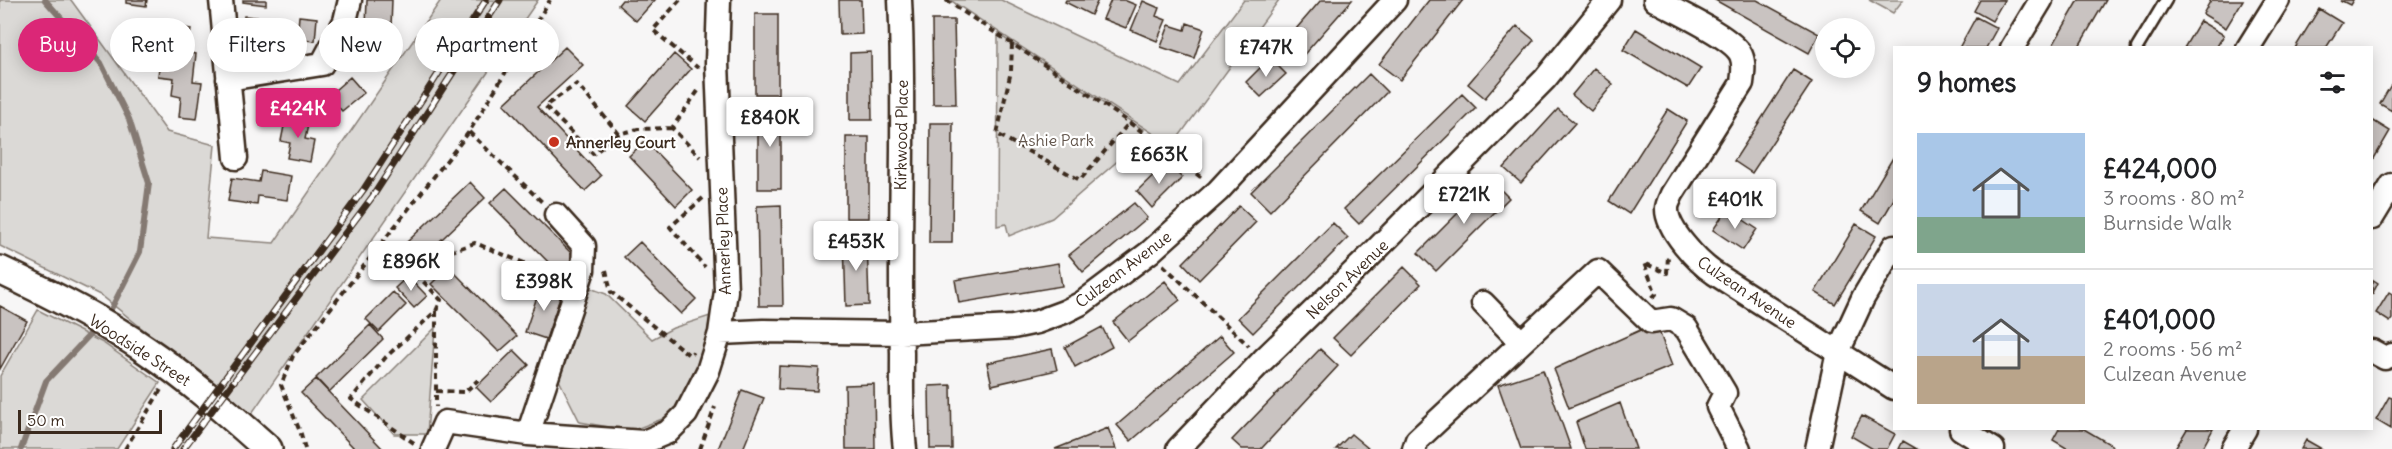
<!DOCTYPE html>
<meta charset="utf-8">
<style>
:root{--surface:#fff;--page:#f2f2f2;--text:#202124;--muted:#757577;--line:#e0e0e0;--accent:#db2777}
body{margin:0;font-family:Delius,sans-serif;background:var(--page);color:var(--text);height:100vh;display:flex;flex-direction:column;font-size:22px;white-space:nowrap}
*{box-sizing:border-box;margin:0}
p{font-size:20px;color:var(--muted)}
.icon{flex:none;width:33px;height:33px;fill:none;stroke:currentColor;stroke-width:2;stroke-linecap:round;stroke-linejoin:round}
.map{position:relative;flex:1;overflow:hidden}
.side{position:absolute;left:1893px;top:46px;width:480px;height:384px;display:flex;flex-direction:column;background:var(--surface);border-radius:0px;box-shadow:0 3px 15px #0003}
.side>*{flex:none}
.guide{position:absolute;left:18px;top:18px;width:570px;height:54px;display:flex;gap:12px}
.controls{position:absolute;left:1815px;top:18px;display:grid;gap:12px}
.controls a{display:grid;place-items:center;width:60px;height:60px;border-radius:50%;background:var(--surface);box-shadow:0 3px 15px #0003;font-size:30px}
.scale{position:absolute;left:18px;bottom:15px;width:144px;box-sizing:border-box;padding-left:6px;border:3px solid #3b2a1e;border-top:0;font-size:16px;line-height:21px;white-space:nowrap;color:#3b2a1e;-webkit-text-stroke:4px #fff;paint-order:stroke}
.price{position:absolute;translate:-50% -51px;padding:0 14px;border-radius:6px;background:#fff;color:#222;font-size:20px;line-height:39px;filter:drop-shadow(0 2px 3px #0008)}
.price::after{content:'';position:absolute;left:50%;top:36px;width:18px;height:14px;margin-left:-9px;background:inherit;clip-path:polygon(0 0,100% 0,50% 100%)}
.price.on{background:var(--accent);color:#fff}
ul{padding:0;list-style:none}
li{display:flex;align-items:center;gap:18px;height:150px;padding:0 24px}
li+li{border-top:2px solid var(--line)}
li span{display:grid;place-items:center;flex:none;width:168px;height:120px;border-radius:0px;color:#555}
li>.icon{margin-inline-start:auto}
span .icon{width:72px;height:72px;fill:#fffc;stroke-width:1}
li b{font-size:26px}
h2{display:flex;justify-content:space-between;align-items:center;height:72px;padding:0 24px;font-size:26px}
.tag{padding:0 21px;border-radius:27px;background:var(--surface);box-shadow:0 3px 15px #0003;font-size:21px;line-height:54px}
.tag.on{background:var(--accent);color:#fff}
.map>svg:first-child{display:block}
.green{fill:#dbd9d6;stroke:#8b827a;stroke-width:1.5}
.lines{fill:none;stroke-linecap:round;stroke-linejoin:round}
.stream{stroke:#847972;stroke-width:6}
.building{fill:#c9c3c1;stroke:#3b2a1e;stroke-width:1.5}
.service-casing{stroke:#3b2a1e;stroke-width:15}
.minor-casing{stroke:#3b2a1e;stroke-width:27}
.tertiary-casing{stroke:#3b2a1e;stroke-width:32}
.path{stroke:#3b2a1e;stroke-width:4;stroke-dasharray:6 4.5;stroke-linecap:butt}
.service{stroke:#fff;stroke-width:10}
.minor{stroke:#fff;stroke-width:22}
.tertiary{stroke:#fff;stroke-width:27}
.rail-casing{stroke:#3b2a1e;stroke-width:7}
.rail{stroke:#fff;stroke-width:4.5;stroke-dasharray:14;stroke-linecap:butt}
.poi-dot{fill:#c8321e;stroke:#fff;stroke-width:2}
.labels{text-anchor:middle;stroke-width:4.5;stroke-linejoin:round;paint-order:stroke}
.street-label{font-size:16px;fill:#3b2a1e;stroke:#fff}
.park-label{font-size:16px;fill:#63564c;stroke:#fff}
.poi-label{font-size:16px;font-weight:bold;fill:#3b2a1e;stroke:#fff;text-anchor:start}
</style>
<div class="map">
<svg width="2392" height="449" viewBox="0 0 2392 449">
<rect width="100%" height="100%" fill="#f7f6f6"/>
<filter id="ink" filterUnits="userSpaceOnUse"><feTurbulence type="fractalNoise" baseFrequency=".0167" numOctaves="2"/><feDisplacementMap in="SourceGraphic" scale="12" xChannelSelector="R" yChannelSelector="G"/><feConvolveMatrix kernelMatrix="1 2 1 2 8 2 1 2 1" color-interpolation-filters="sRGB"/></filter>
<g filter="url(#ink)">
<!-- green -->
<path class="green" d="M 0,0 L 71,0 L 167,132 L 215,145 L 206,238 L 274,243 L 441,0 L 538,0 L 250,416 L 102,296 L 0,246 Z
M 950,0 L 1001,0 L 1180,85 L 1244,0 L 1279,0 L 1172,146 Z
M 1869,0 L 1903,0 L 1893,13 Z
M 998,34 L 1144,130 L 1129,151 L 1052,218 L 1009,236 L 1006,224 L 997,226 Z
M 590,288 L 606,294 L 652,339 L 673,328 L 710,316 L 703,360 L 670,416 L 631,431 L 580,422 L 559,380 Z
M 38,310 L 103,343 L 160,383 L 117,449 L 0,449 L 0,376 Z
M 435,328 L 427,434 L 394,434 L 363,400 Z"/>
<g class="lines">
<!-- stream -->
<path class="stream" d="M 45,0 L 101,63 L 129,119 L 149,183 L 140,252 L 107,317
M 21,449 L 46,381 L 98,326"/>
</g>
<!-- building -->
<path class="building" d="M 126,0 L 147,0 L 146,6 L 126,3 Z
M 243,0 L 266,0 L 266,5 L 243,2 Z
M 367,0 L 392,0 L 391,27 L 366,26 Z
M 622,0 L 655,0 L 636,21 L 618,5 Z
M 839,0 L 861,0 L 862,34 L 840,35 Z
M 1066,0 L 1098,0 L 1091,15 L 1065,2 Z
M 1111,0 L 1124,0 L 1136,5 L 1126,28 L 1103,19 Z
M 1321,0 L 1352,0 L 1300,59 L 1283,44 Z
M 1429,0 L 1463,0 L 1400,80 L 1379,64 Z
M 1715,0 L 1757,0 L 1819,34 L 1809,53 Z
M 1980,0 L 2004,0 L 1992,21 L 1974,11 Z
M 2079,0 L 2106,0 L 2078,48 L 2058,48 L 2053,45 Z
M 2211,0 L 2243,0 L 2226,28 L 2203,14 Z
M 2340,0 L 2353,0 L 2350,5 Z
M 1143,1 L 1159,8 L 1156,16 L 1166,20 L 1157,41 L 1131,30 Z
M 2319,9 L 2342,23 L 2326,48 L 2295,48 Z
M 755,14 L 778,14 L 778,94 L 755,94 Z
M 244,16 L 275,19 L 273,47 L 242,45 Z
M 299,16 L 317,18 L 315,41 L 297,39 Z
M 1976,17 L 1997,28 L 1986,48 L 1959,48 Z
M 932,20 L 954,20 L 956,104 L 933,104 Z
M 2200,21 L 2224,35 L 2216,48 L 2184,48 Z
M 1187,23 L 1204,29 L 1194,58 L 1161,47 L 1169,25 L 1185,30 Z
M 155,24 L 191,29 L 188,53 L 196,54 L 193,81 L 202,82 L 197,119 L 179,117 L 181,97 L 172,95 L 174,78 L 158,76 L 160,59 L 150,58 Z
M 1517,26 L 1534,40 L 1485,98 L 1468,84 Z
M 1636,29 L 1701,68 L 1688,88 L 1623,50 Z
M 359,39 L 382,40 L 380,66 L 358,65 Z
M 565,47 L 583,65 L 537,107 L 601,176 L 585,191 L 504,104 Z
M 871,52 L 872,120 L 850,120 L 850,53 Z
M 674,54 L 691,69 L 645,121 L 628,106 Z
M 1270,58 L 1286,74 L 1261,97 L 1246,82 Z
M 1594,68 L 1613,84 L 1591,111 L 1572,95 Z
M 1793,70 L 1812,82 L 1752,173 L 1734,161 Z
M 1369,74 L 1387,92 L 1270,211 L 1251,192 Z
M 350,77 L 364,93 L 342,111 L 328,96 Z
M 2392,83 L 2392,111 L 2380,104 Z
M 1462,94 L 1476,108 L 1359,224 L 1344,209 Z
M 758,108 L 781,108 L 781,189 L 758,189 Z
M 1558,109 L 1575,123 L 1521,183 L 1504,168 Z
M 1668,109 L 1687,121 L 1629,214 L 1609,201 Z
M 286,116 L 309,120 L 305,139 L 314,141 L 310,162 L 287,158 L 290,143 L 281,141 Z
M 2372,120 L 2390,131 L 2372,162 Z
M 930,123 L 953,123 L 952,243 L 929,243 Z
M 846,137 L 869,137 L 869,218 L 846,218 Z
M 645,141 L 692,190 L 676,206 L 629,156 Z
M 1894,156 L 1894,199 L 1880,223 L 1861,211 Z
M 1167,162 L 1182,178 L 1152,208 L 1137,191 Z
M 261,171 L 291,176 L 287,200 L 258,196 L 257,205 L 228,201 L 232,178 L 259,182 Z
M 1491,180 L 1509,198 L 1436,271 L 1418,253 Z
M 470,182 L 485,198 L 422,258 L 407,242 Z
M 506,188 L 575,257 L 559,273 L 490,203 Z
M 1134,203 L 1147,218 L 1083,272 L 1069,255 Z
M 781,205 L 783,306 L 759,306 L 757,206 Z
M 1239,206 L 1256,222 L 1199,280 L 1183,263 Z
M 1727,209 L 1757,229 L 1743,250 L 1713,230 Z
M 1333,223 L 1348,238 L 1253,333 L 1238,318 Z
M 1856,224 L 1876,236 L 1835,304 L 1815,292 Z
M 867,238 L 869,305 L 846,306 L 844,239 Z
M 640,242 L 696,299 L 681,314 L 624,257 Z
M 1058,263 L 1062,286 L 959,303 L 955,280 Z
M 449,267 L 517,336 L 499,352 L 431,284 Z
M 1404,267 L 1421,284 L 1351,355 L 1333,338 Z
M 408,276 L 427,296 L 414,308 L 395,288 Z
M 2372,279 L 2378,283 L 2372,295 Z
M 1165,281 L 1180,300 L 1128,341 L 1113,322 Z
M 541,285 L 562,292 L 546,339 L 525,332 Z
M 393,292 L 406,305 L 379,332 L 366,319 Z
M 2389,292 L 2392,294 L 2392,319 L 2390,322 L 2376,313 Z
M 0,306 L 27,321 L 0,369 Z
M 1656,323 L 1672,366 L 1569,408 L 1554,369 Z
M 370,325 L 383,339 L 329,392 L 316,378 Z
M 1102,327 L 1112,347 L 1075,367 L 1065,347 Z
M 1220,336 L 1234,352 L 1131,441 L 1117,425 Z
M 1052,349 L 1057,370 L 992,385 L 987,363 Z
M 1320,349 L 1338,366 L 1261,449 L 1242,449 L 1232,440 Z
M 514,350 L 529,365 L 491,402 L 476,387 Z
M 779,366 L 819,368 L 817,391 L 778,389 Z
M 1543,370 L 1571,449 L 1521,449 L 1498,385 Z
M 316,379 L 383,449 L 355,449 L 301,393 Z
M 874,384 L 875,449 L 846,449 L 845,385 Z
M 951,385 L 952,449 L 930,449 L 929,386 Z
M 742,390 L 764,398 L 743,449 L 718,449 Z
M 2389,397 L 2392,398 L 2391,429 L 2376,420 Z
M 1620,403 L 1636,449 L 1585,449 L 1576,422 Z
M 1862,416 L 1895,434 L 1887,449 L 1873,449 L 1851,436 Z
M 1108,428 L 1116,449 L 1055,449 Z
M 2059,429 L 2084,429 L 2113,446 L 2112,449 L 2068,449 L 2053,440 Z
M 2187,429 L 2213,429 L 2202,449 L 2175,449 Z
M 1351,434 L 1369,449 L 1336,449 Z
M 2306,440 L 2322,449 L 2301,449 Z
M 1903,441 L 1917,449 L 1899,449 Z"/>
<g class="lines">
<!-- service casing -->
<g class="service-casing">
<path id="service" d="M 2137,48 L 2166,0"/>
</g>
<!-- minor casing -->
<g class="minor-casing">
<path id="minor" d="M 221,0 L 236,158
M 900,0 C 906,117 898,235 902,353 C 902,385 901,417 905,449
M 1655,0 C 1675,11 1733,37 1741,55 C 1745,64 1743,74 1742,83 L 1672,194 C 1671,197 1667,204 1667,208 C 1666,229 1698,262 1714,273 L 1894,388
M 2012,48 L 2041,0
M 2248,48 L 2278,0
M 228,79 L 322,64 L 345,21 L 350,0
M 2372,218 L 2392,185
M 1483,303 L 1521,342
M 720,333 L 763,331 L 901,333 L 1013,327 L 1037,322 L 1064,312 L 1082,303 L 1150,252 L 1218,191 L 1395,0
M 2372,351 L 2385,358 L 2392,355
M 1961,429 L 1993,449
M 528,434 L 644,442 L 668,432 L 686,414 L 708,371 L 720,333 L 726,291 L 717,63 L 719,0
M 433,449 L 445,422 L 528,434 L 583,270 L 584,246 L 556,215
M 1178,449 L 1263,360 L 1369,257 L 1545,79 L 1609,0
M 1414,449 L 1417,440 L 1598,271 L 1651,322 L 1671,319 L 1686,328 L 1725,393 L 1718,407 L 1739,449
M 1817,449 L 1838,352 L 1863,298 L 1894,246
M 2233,449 L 2245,429"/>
</g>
<!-- tertiary casing -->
<g class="tertiary-casing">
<path id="tertiary" d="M 0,270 C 49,293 101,319 146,350 C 189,379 229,414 268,449"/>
</g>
<!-- path -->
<path class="path" d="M 680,0 L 653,30 L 698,68
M 946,0 C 1033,59 1124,113 1204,180
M 1012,44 L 1011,71 L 997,134 L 1080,180 L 1129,123
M 698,91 L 672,128 L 700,157
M 469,132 L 542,202
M 619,134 L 577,84 L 545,106 L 593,154 L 619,134 L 638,129 L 672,128
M 703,198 L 670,227 L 705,267
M 1163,265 L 1249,346
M 606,270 L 611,292 L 689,355 L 693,352
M 1652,298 L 1656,294 L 1644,263 L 1667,273 L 1668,256
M 436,311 L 441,300 L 419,277 L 452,251 L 475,243 L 534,267
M 436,391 L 465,392 L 478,380
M 414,443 L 351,399 L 386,357 L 436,311 L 436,407
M 125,449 L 162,388
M 305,449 L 301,434 L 281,385 L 293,356 L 469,132 L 550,0
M 700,449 L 715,407"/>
<!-- service -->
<use href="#service" class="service"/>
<!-- minor -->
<use href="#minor" class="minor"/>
<!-- tertiary -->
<use href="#tertiary" class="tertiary"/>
<!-- rail casing -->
<g class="rail-casing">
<path id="rail" d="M 173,449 L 364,189 L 486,0
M 183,449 L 373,196 L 500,0"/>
</g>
<!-- rail -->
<use href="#rail" class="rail"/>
</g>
</g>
<!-- markers -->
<circle class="poi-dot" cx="554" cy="142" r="6"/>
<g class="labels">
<!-- street labels -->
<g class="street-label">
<text transform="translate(901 135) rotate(-89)" y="6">Kirkwood Place</text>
<text transform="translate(723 241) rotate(-92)" y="6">Annerley Place</text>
<text transform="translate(1123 269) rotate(-37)" y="6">Culzean Avenue</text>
<text transform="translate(1347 279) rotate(-44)" y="6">Nelson Avenue</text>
<text transform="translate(1747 292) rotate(34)" y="6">Culzean Avenue</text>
<text transform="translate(140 350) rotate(33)" y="6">Woodside Street</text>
</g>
<!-- park labels -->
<g class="park-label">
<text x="1056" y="146">Ashie Park</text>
</g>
<!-- poi labels -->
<g class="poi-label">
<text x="566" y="148">Annerley Court</text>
</g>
</g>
</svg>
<div class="controls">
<a><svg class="icon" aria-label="locate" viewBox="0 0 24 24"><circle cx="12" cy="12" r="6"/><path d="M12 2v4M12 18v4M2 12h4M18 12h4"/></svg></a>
</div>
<div class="scale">50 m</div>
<b class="price" style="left:1266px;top:78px">£747K</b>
<b class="price on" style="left:298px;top:139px">£424K</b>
<b class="price" style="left:770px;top:148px">£840K</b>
<b class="price" style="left:1159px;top:185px">£663K</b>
<b class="price" style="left:1464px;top:225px">£721K</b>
<b class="price" style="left:1735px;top:230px">£401K</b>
<b class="price" style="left:856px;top:272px">£453K</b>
<b class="price" style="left:411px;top:292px">£896K</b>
<b class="price" style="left:544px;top:312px">£398K</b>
<div class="guide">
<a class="tag on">Buy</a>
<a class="tag">Rent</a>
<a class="tag">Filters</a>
<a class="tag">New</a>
<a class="tag">Apartment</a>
</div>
<section class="side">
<h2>9 homes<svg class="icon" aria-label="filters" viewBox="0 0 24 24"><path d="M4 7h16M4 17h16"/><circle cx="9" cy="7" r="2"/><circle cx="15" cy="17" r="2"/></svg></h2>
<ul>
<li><span style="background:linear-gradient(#a9c7e8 70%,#7fa58c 0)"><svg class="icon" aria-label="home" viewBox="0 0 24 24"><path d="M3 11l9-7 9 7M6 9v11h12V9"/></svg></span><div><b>£424,000</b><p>3 rooms · 80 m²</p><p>Burnside Walk</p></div></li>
<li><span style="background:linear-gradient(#c9d6e8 60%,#b9a48a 0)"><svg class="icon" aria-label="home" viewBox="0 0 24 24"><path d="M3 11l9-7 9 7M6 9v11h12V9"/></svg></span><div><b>£401,000</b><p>2 rooms · 56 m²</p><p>Culzean Avenue</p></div></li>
</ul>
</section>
</div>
